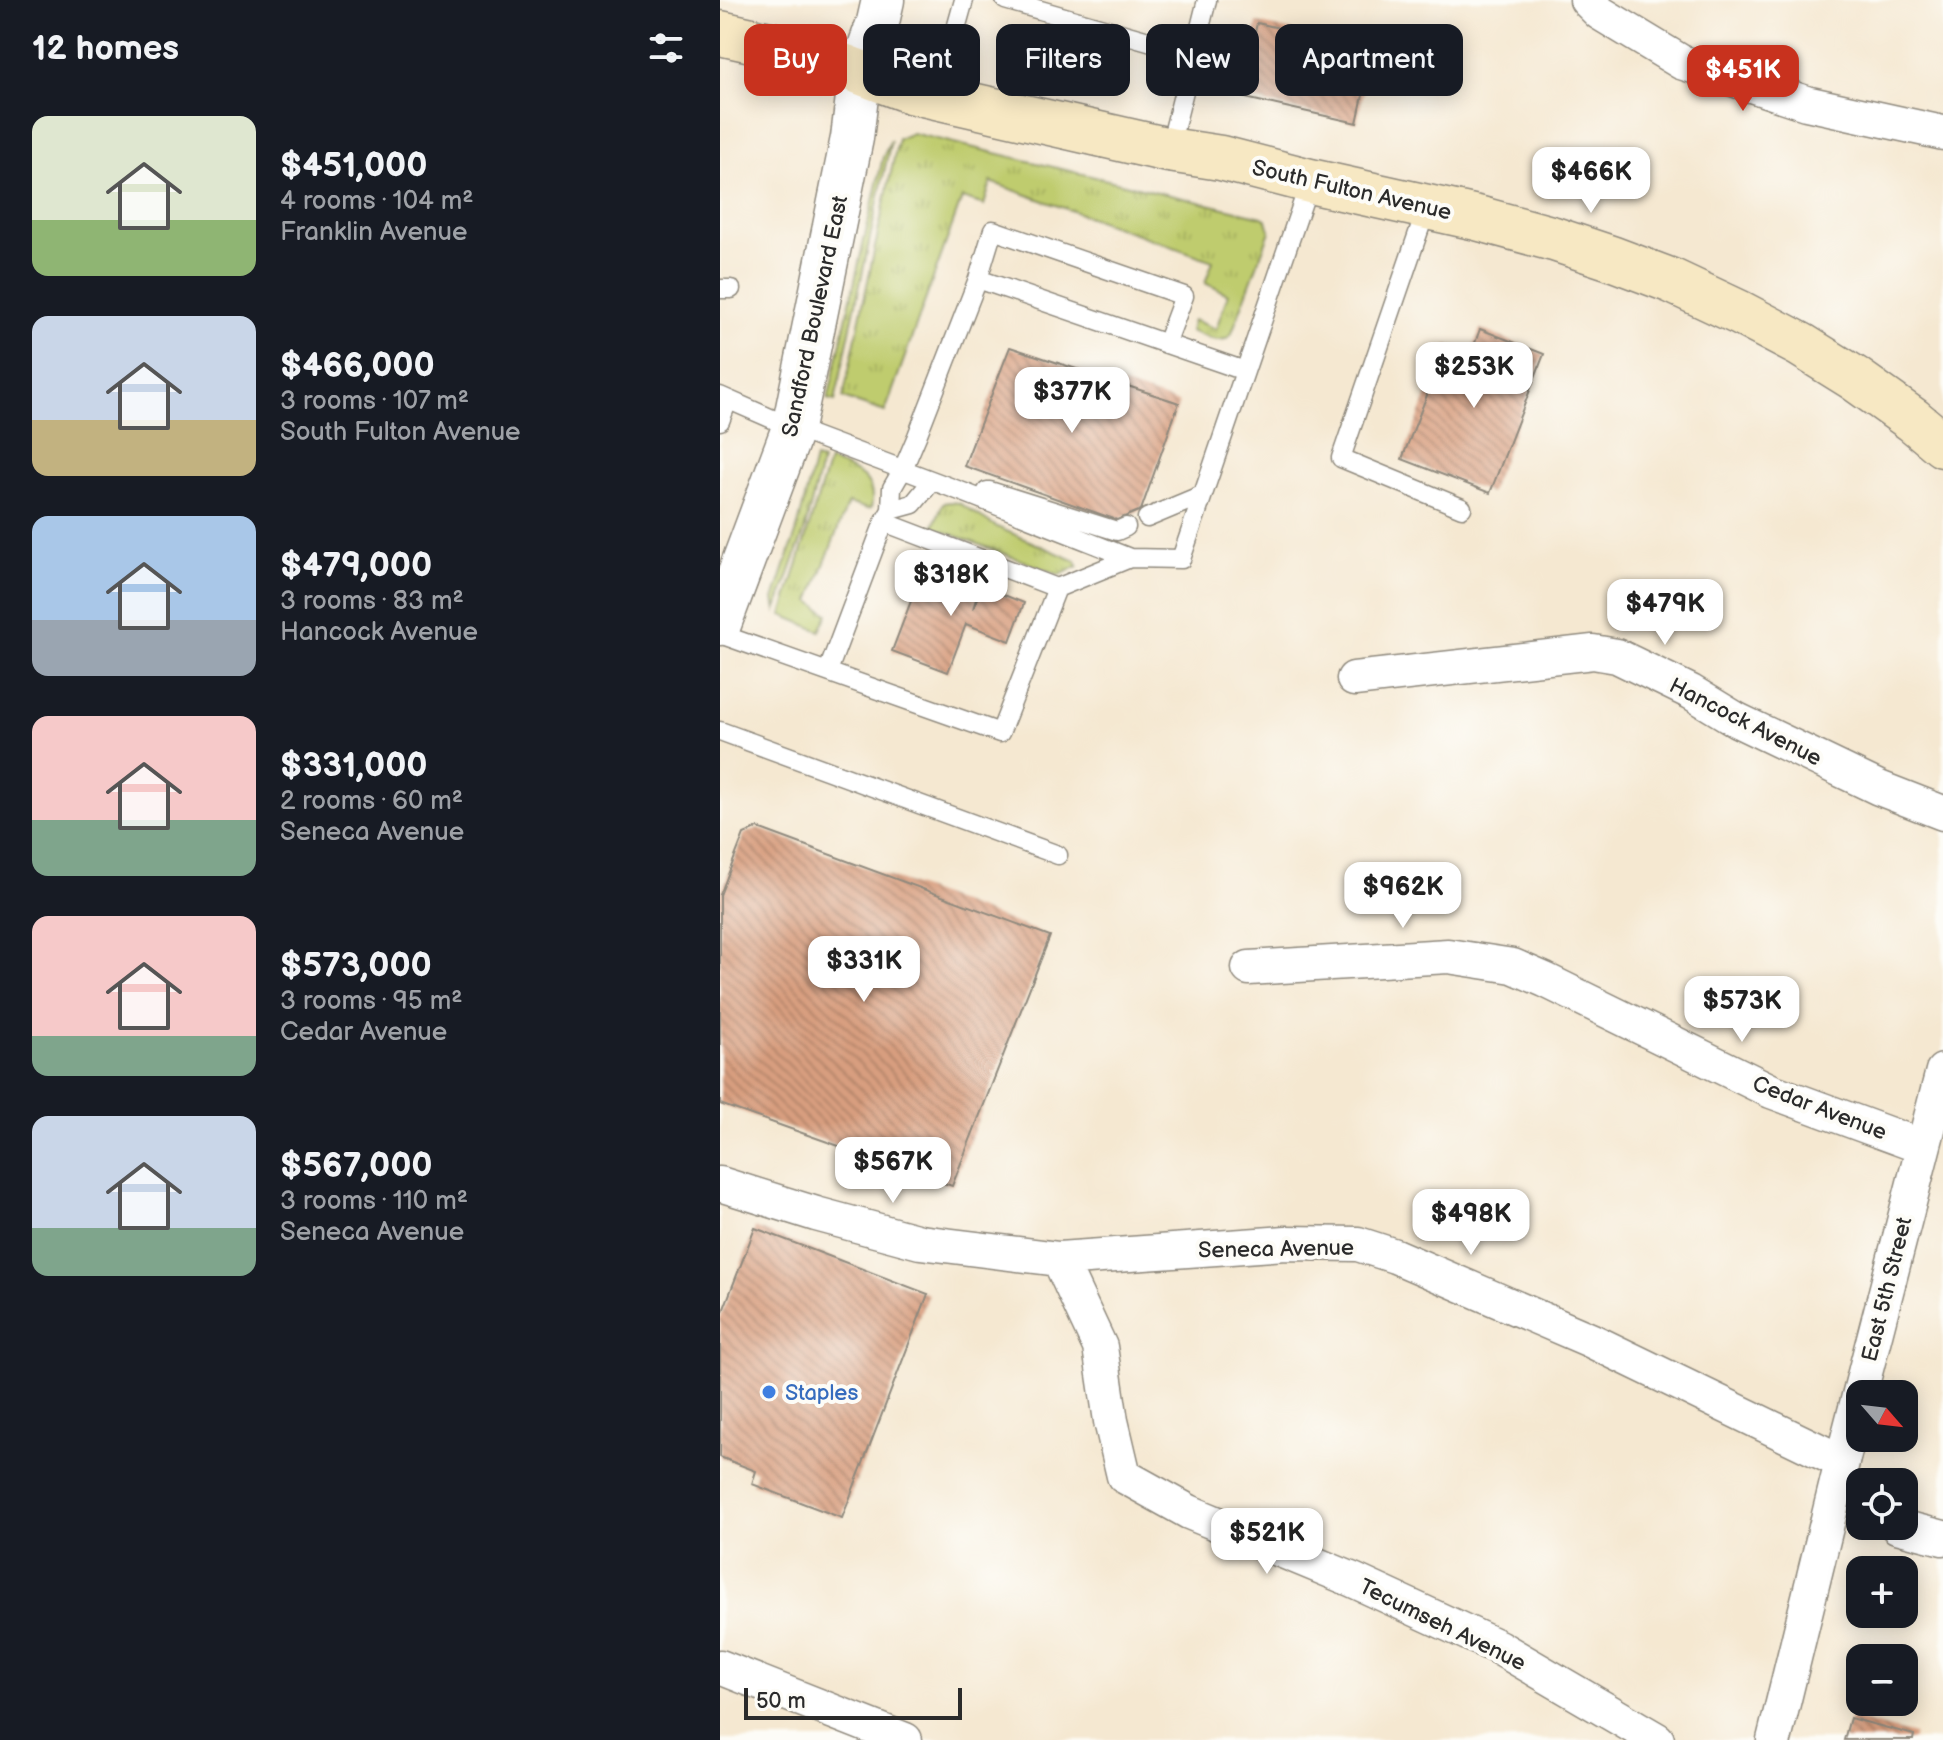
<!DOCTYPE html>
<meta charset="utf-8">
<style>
:root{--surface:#171b24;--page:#242831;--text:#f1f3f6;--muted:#9ea1a6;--accent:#c8321e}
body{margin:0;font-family:"Balsamiq Sans",sans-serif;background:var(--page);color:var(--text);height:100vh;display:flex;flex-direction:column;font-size:30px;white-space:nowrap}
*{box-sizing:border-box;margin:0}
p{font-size:26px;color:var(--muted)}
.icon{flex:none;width:44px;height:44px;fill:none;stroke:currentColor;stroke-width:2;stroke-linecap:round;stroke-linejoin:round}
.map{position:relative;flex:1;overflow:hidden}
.drawer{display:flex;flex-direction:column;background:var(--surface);width:720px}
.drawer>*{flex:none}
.guide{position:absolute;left:24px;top:24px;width:760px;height:72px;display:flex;gap:16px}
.needle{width:52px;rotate:118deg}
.fabs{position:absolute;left:1126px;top:1380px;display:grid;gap:16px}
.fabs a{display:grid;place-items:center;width:72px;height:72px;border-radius:16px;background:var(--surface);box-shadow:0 4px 20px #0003;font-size:40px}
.scale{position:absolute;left:24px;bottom:20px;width:218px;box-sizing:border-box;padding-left:8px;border:4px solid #2b2b2b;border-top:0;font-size:22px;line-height:28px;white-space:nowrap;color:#2b2b2b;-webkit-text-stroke:6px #fdfcf7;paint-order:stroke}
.price{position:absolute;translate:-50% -68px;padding:0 18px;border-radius:16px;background:#fff;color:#222;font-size:26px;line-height:52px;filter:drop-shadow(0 2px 4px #0008)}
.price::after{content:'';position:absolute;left:50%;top:48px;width:24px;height:18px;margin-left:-12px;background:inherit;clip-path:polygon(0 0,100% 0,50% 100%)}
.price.on{background:var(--accent);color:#fff}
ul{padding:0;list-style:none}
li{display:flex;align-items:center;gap:24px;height:200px;padding:0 32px}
li span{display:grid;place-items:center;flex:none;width:224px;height:160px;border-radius:16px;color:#555}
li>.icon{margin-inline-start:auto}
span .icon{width:96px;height:96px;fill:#fffc;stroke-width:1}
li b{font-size:34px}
h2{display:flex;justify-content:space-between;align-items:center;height:96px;padding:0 32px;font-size:34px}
.pill{padding:0 28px;border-radius:16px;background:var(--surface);box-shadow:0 4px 20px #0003;font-size:28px;line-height:72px}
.pill.on{background:var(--accent);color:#fff}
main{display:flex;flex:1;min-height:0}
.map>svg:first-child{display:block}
.grass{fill:url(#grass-tufts);stroke:#757c4c;stroke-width:2}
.building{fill:url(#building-back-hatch)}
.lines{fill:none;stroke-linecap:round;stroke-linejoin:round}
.service-casing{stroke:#908a7e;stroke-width:21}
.minor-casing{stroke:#908a7e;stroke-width:37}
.tertiary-casing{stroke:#908a7e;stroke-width:45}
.secondary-casing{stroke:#908a7e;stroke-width:47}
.service{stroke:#fff;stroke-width:18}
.minor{stroke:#fff;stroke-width:34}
.tertiary{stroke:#fff;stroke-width:42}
.secondary{stroke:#f7e8c3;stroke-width:44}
.shop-dot{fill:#3f7fe0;stroke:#fdfcf7;stroke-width:3}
.labels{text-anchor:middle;stroke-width:8;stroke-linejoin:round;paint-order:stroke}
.street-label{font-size:22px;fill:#2b2b2b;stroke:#fdfcf7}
.shop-label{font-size:22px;fill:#366cbe;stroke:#fdfcf7;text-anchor:start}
</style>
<main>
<section class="drawer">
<h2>12 homes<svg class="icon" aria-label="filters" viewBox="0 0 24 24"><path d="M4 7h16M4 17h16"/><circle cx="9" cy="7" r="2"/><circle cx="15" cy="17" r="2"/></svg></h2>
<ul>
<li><span style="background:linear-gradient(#dfe7d0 65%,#8fb573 0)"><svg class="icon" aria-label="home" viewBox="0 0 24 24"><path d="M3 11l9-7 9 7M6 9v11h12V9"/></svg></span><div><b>$451,000</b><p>4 rooms · 104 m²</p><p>Franklin Avenue</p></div></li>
<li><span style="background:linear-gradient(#c9d6e8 65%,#c2b280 0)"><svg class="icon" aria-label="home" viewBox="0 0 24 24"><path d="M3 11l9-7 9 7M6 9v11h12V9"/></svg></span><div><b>$466,000</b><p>3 rooms · 107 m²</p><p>South Fulton Avenue</p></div></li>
<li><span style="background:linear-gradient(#a9c7e8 65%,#9aa5b1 0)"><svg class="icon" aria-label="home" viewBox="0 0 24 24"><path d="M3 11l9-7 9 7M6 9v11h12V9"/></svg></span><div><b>$479,000</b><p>3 rooms · 83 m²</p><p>Hancock Avenue</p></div></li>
<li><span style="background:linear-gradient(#f6c9c9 65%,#7fa58c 0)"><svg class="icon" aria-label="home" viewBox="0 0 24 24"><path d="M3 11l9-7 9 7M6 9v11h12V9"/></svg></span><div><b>$331,000</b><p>2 rooms · 60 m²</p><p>Seneca Avenue</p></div></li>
<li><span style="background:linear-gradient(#f6c9c9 75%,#7fa58c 0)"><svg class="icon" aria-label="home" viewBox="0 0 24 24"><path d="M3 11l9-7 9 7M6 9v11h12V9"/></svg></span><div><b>$573,000</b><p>3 rooms · 95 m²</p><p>Cedar Avenue</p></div></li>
<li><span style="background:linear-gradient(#c9d6e8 70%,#7fa58c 0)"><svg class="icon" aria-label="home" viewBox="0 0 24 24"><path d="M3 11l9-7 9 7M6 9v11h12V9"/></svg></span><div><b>$567,000</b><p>3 rooms · 110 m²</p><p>Seneca Avenue</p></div></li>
</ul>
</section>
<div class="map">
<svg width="1223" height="1740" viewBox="0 0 1223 1740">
<defs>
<pattern id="grass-tufts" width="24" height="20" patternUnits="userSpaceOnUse" patternTransform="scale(2)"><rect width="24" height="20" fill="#bfcc6e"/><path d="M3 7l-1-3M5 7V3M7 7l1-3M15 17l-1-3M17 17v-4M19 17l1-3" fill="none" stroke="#a4af5f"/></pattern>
<pattern id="building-back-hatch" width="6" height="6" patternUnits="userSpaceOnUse" patternTransform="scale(2)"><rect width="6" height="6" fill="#d89e7f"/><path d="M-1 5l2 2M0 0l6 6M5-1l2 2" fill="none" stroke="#af8168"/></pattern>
</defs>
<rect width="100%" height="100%" fill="#fdfcf7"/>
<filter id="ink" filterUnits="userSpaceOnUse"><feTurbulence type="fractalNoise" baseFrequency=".0125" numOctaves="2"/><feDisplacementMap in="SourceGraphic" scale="16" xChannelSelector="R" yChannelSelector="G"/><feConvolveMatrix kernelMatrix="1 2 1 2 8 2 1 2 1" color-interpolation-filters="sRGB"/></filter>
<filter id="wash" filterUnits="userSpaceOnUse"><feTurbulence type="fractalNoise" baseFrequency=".006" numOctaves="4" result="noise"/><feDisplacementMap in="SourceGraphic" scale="32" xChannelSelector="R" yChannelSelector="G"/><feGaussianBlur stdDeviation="1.8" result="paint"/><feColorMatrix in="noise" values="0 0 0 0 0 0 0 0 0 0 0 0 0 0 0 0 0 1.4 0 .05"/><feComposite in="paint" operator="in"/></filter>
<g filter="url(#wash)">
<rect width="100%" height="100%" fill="#f5e8d1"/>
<!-- grass -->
<path class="grass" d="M 192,133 L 542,217 L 547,220 L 550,231 L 511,335 C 500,346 484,336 470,331 L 473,320 L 496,329 L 508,294 L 485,283 L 493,261 L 271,182 L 264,205 L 242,198 L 165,412 L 123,398 L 178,139 Z
M 171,140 L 115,401 L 108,399 L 163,157 Z
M 95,459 L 102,461 L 84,532 L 56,611 L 54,599 L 76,533 Z
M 109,461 C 133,470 158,477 151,508 L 147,509 L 128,503 L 90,601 L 108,614 L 100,631 L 62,615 Z
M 230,502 L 239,503 L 277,527 L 356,561 L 358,566 L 340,575 L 213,527 L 223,503 Z"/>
<g id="blocks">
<!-- building -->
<path class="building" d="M 537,23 L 653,49 L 637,123 L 521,97 Z
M 760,329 L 824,354 L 770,493 L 682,459 L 727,344 L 751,354 Z
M 290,347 L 459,403 L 421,510 L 397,520 L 244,466 Z
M 204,567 L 259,589 L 253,609 L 262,586 L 304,603 L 290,641 L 246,624 L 228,672 L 172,651 Z
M 38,828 L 330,936 L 232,1186 L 0,1104 L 0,895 L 24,834 Z
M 35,1228 L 208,1294 L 122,1518 L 32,1484 L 36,1471 L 0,1457 L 0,1319 Z
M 1130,1718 L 1194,1735 L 1193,1740 L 1124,1740 Z"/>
</g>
</g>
<g filter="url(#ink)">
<use href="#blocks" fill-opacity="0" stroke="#908a7e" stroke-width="2"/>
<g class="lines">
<!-- service casing -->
<g class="service-casing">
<path id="service" d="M 285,0 L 474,54
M 217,97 L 244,0
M 449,150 L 487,0
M 707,207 L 621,458 L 742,508
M 258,279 L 525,371
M 0,289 L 11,289
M 0,396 L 73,428 L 248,494 L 410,558 L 461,559 L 590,181
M 0,421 L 8,400
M 267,491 L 270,491 L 397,531 L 406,527
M 171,510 L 193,504 L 212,481
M 427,518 L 482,495
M 164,522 L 337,588
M 0,634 L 280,733 L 337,588 L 410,558
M 108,671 L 164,522 L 171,510 L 172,488 L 183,469 L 197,436 L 258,279 L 273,230 L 464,296 L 446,344
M 0,731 L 338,855"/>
</g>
<!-- minor casing -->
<g class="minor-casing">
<path id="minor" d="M 867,0 L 880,13 L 961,62 L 1086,103 L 1223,133
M 634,679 L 873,652 L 897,656 L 971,692 L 1017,720 L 1159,788 L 1223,813
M 529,968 L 728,956 L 793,966 L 825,980 L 1051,1091 L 1203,1147
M 0,1184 L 96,1214 L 200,1242 L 339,1259 L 566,1243 L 638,1244 L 675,1256 L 870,1340 L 1122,1462
M 339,1259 L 380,1347 L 391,1421 L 404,1476 L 469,1512 L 633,1580 L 778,1647 L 937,1740
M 1177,1526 L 1223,1538
M 0,1667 L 185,1740
M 1054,1740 L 1122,1462 L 1223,1071"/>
</g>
<!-- tertiary casing -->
<g class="tertiary-casing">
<path id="tertiary" d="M 0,624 L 73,428 L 132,138 L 140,72 L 158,22 L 163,0"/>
</g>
<!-- secondary casing -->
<g class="secondary-casing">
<path id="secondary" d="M 0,33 L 86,52 L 190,91 L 449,150 L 501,158 L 590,181 L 757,218 L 834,239 L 891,258 L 952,281 L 1020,313 L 1081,345 L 1134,378 L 1193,420 L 1223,445"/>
</g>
<!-- service -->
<use href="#service" class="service"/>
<!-- minor -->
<use href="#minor" class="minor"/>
<!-- tertiary -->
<use href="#tertiary" class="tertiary"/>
<!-- secondary -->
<use href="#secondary" class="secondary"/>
</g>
</g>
<!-- markers -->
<circle class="shop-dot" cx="49" cy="1392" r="8"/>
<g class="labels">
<!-- street labels -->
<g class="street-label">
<text transform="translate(632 189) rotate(13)" y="8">South Fulton Avenue</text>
<text transform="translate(94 316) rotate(-78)" y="8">Sandford Boulevard East</text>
<text transform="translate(1026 721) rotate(27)" y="8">Hancock Avenue</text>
<text transform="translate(1100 1107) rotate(21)" y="8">Cedar Avenue</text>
<text transform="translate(556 1248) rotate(-1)" y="8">Seneca Avenue</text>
<text transform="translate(1166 1289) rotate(-76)" y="8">East 5th Street</text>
<text transform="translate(723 1624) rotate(26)" y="8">Tecumseh Avenue</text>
</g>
<!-- shop labels -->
<g class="shop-label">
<text x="65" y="1400">Staples</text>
</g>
</g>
</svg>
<div class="fabs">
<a><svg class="needle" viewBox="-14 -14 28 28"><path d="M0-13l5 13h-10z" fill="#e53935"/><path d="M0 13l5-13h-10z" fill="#9ea1a6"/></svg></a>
<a><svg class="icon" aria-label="locate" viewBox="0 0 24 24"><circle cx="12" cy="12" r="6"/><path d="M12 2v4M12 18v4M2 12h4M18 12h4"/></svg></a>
<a>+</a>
<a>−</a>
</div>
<div class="scale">50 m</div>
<b class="price on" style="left:1023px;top:113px">$451K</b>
<b class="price" style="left:871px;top:215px">$466K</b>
<b class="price" style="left:754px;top:410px">$253K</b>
<b class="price" style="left:352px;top:435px">$377K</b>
<b class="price" style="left:231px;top:618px">$318K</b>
<b class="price" style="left:945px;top:647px">$479K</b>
<b class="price" style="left:683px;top:930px">$962K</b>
<b class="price" style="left:144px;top:1004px">$331K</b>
<b class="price" style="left:1022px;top:1044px">$573K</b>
<b class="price" style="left:173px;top:1205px">$567K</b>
<b class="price" style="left:751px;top:1257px">$498K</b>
<b class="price" style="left:547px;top:1576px">$521K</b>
<div class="guide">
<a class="pill on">Buy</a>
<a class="pill">Rent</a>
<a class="pill">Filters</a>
<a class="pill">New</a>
<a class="pill">Apartment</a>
</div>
</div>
</main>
